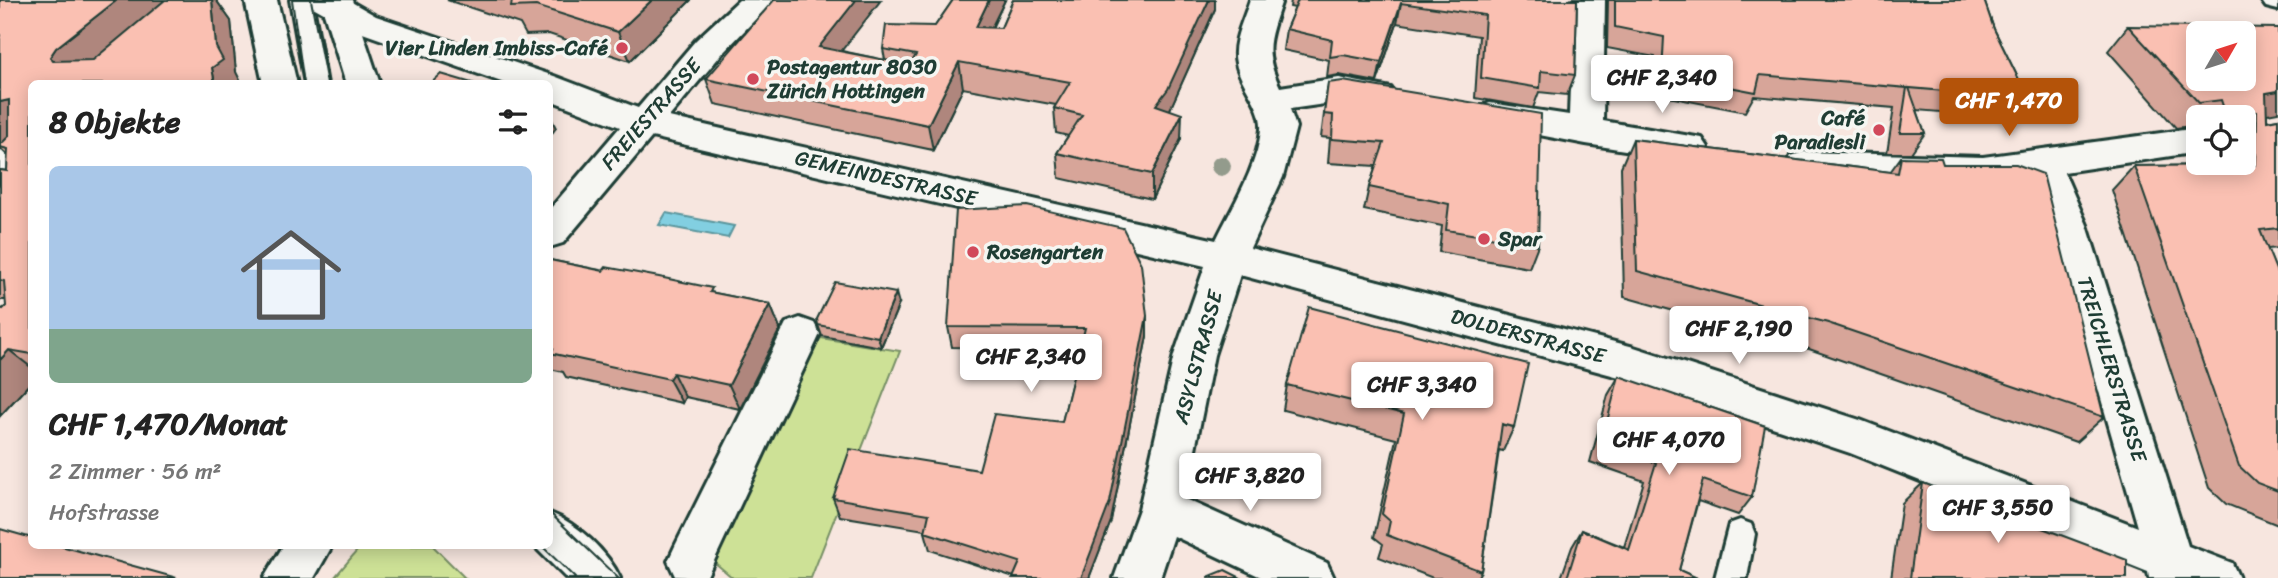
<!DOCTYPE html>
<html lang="de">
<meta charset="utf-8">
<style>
:root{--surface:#fff;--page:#f2f2f2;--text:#222;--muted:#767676;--accent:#b45309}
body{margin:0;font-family:Sriracha,sans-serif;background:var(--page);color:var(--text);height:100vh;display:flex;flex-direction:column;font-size:26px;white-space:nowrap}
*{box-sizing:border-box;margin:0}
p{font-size:23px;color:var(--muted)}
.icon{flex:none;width:38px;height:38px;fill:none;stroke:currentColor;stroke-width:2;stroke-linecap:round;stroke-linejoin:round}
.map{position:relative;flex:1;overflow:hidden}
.side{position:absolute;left:28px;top:80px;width:525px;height:469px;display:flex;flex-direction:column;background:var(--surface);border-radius:10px;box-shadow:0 4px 18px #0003}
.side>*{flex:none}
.needle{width:46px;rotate:51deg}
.tools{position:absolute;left:2186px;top:21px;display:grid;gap:14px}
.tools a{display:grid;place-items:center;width:70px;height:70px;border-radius:10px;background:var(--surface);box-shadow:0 4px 18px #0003;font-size:35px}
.price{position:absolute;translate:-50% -60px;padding:0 16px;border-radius:7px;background:#fff;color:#222;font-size:23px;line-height:46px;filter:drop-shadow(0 2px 4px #0008)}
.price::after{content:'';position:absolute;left:50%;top:42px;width:21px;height:16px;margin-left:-10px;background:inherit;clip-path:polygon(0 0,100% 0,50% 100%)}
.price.current{background:var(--accent);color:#fff}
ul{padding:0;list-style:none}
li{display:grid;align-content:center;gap:14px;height:371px;padding:0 21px}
li span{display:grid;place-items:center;height:217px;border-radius:10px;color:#555}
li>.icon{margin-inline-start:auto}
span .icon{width:126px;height:126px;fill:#fffc;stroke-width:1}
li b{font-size:30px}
h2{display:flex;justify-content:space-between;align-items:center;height:84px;padding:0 21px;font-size:30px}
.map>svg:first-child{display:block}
.green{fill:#cde196;stroke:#768f65;stroke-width:2}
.water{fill:#82cfe1;stroke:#5a959c;stroke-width:2}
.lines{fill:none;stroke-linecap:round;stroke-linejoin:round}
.lane-casing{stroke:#1f3d34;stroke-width:6}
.street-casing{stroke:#1f3d34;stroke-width:6}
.secondary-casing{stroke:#1f3d34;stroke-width:6}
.lane{fill:#f6f6f2;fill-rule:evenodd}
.street{fill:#f6f6f2;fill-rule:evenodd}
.secondary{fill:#f6f6f2;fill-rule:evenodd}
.tram{stroke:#1f3d34;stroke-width:2}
.tree{fill:#939b8c}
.wall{fill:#d7a599;stroke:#1f3d34;stroke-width:2}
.shaded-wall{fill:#af867d;stroke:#1f3d34;stroke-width:2}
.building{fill:#fac0b2;stroke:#1f3d34;stroke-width:2;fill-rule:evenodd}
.poi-dot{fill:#d1495b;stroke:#f6f6f2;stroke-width:2.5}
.labels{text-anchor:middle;stroke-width:7;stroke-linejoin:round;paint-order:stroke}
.poi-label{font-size:21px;font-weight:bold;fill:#1f3d34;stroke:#f6f6f2;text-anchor:start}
.street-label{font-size:21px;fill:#1f3d34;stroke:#f6f6f2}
</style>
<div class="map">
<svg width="2278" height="578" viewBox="0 0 2278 578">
<rect width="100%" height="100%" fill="#f7e6df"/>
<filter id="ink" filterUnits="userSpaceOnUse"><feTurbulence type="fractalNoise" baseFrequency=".0143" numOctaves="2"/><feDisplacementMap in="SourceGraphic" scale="14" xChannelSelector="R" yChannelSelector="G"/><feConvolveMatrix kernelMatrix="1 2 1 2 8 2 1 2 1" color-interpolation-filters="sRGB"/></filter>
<g filter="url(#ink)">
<!-- green -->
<path class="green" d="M 815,337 L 900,351 L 811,578 L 733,578 L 708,557 Z
M 361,546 L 433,546 L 465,578 L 334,578 Z"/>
<!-- water -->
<path class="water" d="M 666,213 L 734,226 L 728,238 L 659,225 Z"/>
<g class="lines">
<!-- lane casing -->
<g class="lane-casing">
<path id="lane" d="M 290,0 L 312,0 L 327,84 L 305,84 Z
M 1740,520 L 1751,524 L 1755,534 L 1747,578 L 1715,578 L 1729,524 Z"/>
</g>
<!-- street casing -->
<g class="street-casing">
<path id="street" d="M 308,0 L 348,0 L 376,16 L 554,76 L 638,108 L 696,40 L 739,0 L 774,0 L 720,56 L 669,117 L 1216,240 C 1232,207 1258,166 1261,129 C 1263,106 1240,85 1236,63 C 1231,43 1244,19 1250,0 L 1282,0 C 1270,38 1262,49 1280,87 L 1339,78 L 1391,88 L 1396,96 L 1391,104 L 1379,108 L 1339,102 L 1290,109 L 1296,127 L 1283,177 L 1250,248 L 1634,347 L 1860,420 L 2138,527 L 2051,225 L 2030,176 L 1983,183 L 1804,178 L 1791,174 L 1786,165 L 1791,156 L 1804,152 L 1983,157 L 2198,128 L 2198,152 L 2064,172 L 2087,225 L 2188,546 L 2232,563 L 2239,578 L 2149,578 L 2148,572 L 1850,453 L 1634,381 L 1240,275 L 1214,355 L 1185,499 L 1327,563 L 1334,578 L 1263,578 L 1174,536 L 1160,578 L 1114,578 L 1139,509 L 1174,355 L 1205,266 L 652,137 L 563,243 L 550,247 L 550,209 L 620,127 L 550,100 L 550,84 L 507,84 L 354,30 L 313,7 Z
M 1573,0 L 1605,0 L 1603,121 L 1702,138 L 1708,147 L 1702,156 L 1690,160 L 1586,144 L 1478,123 L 1473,115 L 1478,107 L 1490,103 L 1569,115 Z
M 2261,0 L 2278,0 L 2278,10 L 2266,7 Z
M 32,128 L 32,161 L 13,179 L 0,183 L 0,149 L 20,131 Z
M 800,318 L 814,323 L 820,334 L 707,576 L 701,578 L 675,576 L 668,561 L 675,546 L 786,323 Z
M 283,546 L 332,546 L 314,578 L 264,578 Z"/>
</g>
<!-- secondary casing -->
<g class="secondary-casing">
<path id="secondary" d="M 245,0 L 277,0 L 297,84 L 263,84 Z
M 320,0 L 352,0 L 380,84 L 346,84 Z
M 550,513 C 577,523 608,552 620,578 L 566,578 L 534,546 L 550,546 Z"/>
</g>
<!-- lane -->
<use href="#lane" class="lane"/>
<!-- street -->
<use href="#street" class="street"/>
<!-- secondary -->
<use href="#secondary" class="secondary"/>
<!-- tram -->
<path class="tram" d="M 292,0 L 304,84
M 311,0 L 327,84
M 550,513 L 618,578
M 542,546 L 575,578"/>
</g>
<!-- trees -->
<circle class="tree" cx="1221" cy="166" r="10"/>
<!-- wall -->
<path class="wall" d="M 0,0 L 216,0 L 231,21 L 236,72 L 32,84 L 32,381 L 0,416 L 3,309 L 6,306 L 6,300 L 0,300 L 0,170 L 7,171 L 8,156 L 0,148 Z
M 447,0 L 691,0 L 630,61 L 549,34 L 526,35 L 520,24 Z
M 953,0 L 1005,0 L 992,28 L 1001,28 L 1013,0 L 1215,0 L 1215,9 L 1170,109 L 1181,139 L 1152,199 L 1059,178 L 1057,153 L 1068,136 L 1056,133 L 1054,108 L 1056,105 L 963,88 L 933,150 L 715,104 L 706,79 L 842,51 L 885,60 L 883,49 L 935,26 Z
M 1291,0 L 1577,0 L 1575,75 L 1567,95 L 1539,92 L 1533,108 L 1475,98 L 1479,36 L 1397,23 L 1377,82 L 1339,75 L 1327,77 L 1329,60 L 1283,50 L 1286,29 L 1295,8 L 1290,7 Z
M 1608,0 L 1984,0 L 1994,29 L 2028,98 L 2013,118 L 1917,110 L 1925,133 L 1911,153 L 1887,153 L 1894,108 L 1754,96 L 1745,112 L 1653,94 L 1655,57 L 1607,48 Z
M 2128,26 L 2267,114 L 2267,121 L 2278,119 L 2278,248 L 2267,249 L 2278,275 L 2278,525 L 2226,504 L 2209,488 L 2112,190 L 2134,166 L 2231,165 L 2231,163 L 2244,163 L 2244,117 L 2198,117 L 2198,126 L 2198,125 L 2176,128 L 2108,51 Z
M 1328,83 L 1538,245 L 1529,268 L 1439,252 L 1442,226 L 1364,210 L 1369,187 L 1376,166 L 1328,163 L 1330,138 L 1321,137 Z
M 1633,139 L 1890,172 L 1901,157 L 1943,164 L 2104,417 L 2076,442 L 1809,349 L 1624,297 L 1621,167 Z
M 550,260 L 770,304 L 780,329 L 740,409 L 685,397 L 682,403 L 566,377 L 563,372 L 550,369 Z
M 899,304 L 881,347 L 822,336 L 818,325 Z
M 1147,316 L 1147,336 L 1111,521 L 1089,578 L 1013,578 L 1014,577 L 930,550 L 925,532 L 925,530 L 840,516 L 833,498 L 979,470 L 1062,422 L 1080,349 L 952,347 L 948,327 Z
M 1619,376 L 1752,497 L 1738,515 L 1698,501 L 1679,570 L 1697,578 L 1561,578 L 1572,547 L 1582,530 L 1624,547 L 1644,481 L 1590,462 L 1608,395 Z
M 1287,385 L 1514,427 L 1503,451 L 1499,450 L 1481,571 L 1477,578 L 1433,578 L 1379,557 L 1383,544 L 1374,537 L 1396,439 L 1283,410 Z
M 1923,483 L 2127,578 L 1891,578 L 1902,503 Z"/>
<!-- shaded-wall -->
<path class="shaded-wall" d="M 117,0 L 170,0 L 79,74 L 53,61 L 50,57 L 56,48 Z
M 212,0 L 216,0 L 231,21 L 236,72 L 242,84 L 215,84 L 212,68 L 216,47 Z
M 652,0 L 691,0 L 630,61 L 618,32 Z
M 856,0 L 881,0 L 825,72 L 819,47 Z
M 989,0 L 1005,0 L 979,53 L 976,27 Z
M 1209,0 L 1215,0 L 1215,9 L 1168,114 L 1156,105 Z
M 1401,3 L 1397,23 L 1377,82 L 1381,62 Z
M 959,62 L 963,88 L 933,150 L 928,125 Z
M 2278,91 L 2278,112 L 2257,116 L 2266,93 Z
M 9,100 L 32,124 L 0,145 L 0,102 Z
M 1182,114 L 1181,139 L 1152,199 L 1152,174 Z
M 550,116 L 556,128 L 550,136 Z
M 896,293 L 899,304 L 881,347 L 878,337 Z
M 770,304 L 780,329 L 740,409 L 729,385 Z
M 1147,316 L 1147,336 L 1111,521 L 1089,578 L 1081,578 Z
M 9,350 L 32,368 L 32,381 L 0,416 L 0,360 Z
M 673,373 L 685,397 L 682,403 L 669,379 Z"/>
<!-- building -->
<path class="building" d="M 0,0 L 117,0 L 56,48 L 50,57 L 53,61 L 93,60 L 165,0 L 212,0 L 216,47 L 223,60 L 212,68 L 215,84 L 32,84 L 32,354 L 9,350 L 0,360 L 0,308 L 3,309 L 6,306 L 4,281 L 0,280 L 0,170 L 7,171 L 8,149 L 0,147 L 0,145 L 9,136 L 9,100 L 0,102 Z
M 512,0 L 652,0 L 618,32 L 536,6 L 511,7 Z
M 774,0 L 856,0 L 819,47 L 910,65 L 916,55 L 883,49 L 886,25 L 935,26 L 953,0 L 989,0 L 976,27 L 1001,28 L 1013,0 L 1209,0 L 1168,89 L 1156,105 L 1182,114 L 1152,174 L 1057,153 L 1082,115 L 1054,108 L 1070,82 L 959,62 L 928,125 L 706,79 Z
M 1298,0 L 1577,0 L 1575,75 L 1541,71 L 1540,88 L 1481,78 L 1485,15 L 1401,3 L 1381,62 L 1343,55 L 1330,57 L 1332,40 L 1286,29 Z
M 1615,0 L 1984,0 L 1994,29 L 2028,98 L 1909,88 L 1925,133 L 1900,133 L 1907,88 L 1760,75 L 1756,92 L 1662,74 L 1664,37 L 1615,27 Z
M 2128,26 L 2278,28 L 2278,91 L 2266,93 L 2267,121 L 2278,119 L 2278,228 L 2260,230 L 2278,275 L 2278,491 L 2257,483 L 2239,466 L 2134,166 L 2256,165 L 2257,112 L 2224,109 L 2221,100 L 2199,103 ZM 2198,33 L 2244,33 L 2244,79 L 2198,79 Z
M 441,74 L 475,84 L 430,84 Z
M 1343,81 L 1541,114 L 1538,245 L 1446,230 L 1449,204 L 1369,187 L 1384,143 L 1332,139 L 1333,115 L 1324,114 L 1328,83 Z
M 1633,139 L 1898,173 L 1901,157 L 1941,158 L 1943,164 L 2016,164 L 2043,174 L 2104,417 L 1828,323 L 1637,271 Z
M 1027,206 L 1123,228 L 1141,264 L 1147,316 L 1110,502 L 1081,578 L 1013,578 L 1020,562 L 925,532 L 929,514 L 833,498 L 850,449 L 979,470 L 994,414 L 1062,422 L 1085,328 L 948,327 L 956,210 Z
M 550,260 L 603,271 L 606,267 L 659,277 L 712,288 L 710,292 L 770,304 L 729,385 L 673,373 L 669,379 L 550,353 L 553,349 L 550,348 Z
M 835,282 L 896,293 L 878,337 L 818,325 L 817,319 Z
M 1309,307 L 1528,364 L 1514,427 L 1502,424 L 1481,571 L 1387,535 L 1390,521 L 1382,514 L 1404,414 L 1287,385 Z
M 1619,376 L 1765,426 L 1752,497 L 1703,480 L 1679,570 L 1697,578 L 1567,578 L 1582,530 L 1629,550 L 1656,463 L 1601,444 Z
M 1923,483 L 2127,560 L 2127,578 L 1910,578 Z
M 0,529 L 32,538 L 32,546 L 61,546 L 177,578 L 0,578 Z
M 1225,570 L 1241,578 L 1208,578 L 1208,577 Z"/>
</g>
<!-- markers -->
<g class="poi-dot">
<circle cx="622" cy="48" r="7"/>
<circle cx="753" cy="79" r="7"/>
<circle cx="1879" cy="130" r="7"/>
<circle cx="1484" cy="239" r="7"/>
<circle cx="973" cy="252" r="7"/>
</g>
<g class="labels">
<!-- poi labels -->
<g class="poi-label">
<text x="608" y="55" text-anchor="end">Vier Linden Imbiss-Café</text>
<text x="767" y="74">Postagentur 8030<tspan x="767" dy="24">Zürich Hottingen</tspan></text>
<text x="1865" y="125" text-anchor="end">Café<tspan x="1865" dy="24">Paradiesli</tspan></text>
<text x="1498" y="246">Spar</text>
<text x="987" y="259">Rosengarten</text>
</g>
<!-- street labels -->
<g class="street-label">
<text transform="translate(651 114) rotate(-49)" y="7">FREIESTRASSE</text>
<text transform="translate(886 178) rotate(13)" y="7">GEMEINDESTRASSE</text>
<text transform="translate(1528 336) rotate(15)" y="7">DOLDERSTRASSE</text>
<text transform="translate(1198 357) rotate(-75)" y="7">ASYLSTRASSE</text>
<text transform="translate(2112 369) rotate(73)" y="7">TREICHLERSTRASSE</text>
</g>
</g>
</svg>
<div class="tools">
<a><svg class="needle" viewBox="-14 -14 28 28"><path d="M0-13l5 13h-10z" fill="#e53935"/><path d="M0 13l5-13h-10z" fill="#767676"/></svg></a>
<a><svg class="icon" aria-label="locate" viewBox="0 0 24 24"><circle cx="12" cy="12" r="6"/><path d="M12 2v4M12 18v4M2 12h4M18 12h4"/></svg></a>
</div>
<b class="price" style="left:1662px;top:115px">CHF 2,340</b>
<b class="price current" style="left:2009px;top:138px">CHF 1,470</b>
<b class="price" style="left:1739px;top:366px">CHF 2,190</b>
<b class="price" style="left:1031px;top:394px">CHF 2,340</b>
<b class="price" style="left:1422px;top:422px">CHF 3,340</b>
<b class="price" style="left:1669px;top:477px">CHF 4,070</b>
<b class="price" style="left:1250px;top:513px">CHF 3,820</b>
<b class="price" style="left:1998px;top:545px">CHF 3,550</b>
<section class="side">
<h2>8 Objekte<svg class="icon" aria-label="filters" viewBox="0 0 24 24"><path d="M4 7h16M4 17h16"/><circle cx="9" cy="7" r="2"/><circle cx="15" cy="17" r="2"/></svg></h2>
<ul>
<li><span style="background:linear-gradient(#a9c7e8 75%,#7fa58c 0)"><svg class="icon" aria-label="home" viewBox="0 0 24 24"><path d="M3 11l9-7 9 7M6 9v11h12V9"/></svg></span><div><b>CHF 1,470/Monat</b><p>2 Zimmer · 56 m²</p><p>Hofstrasse</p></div></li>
</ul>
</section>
</div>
